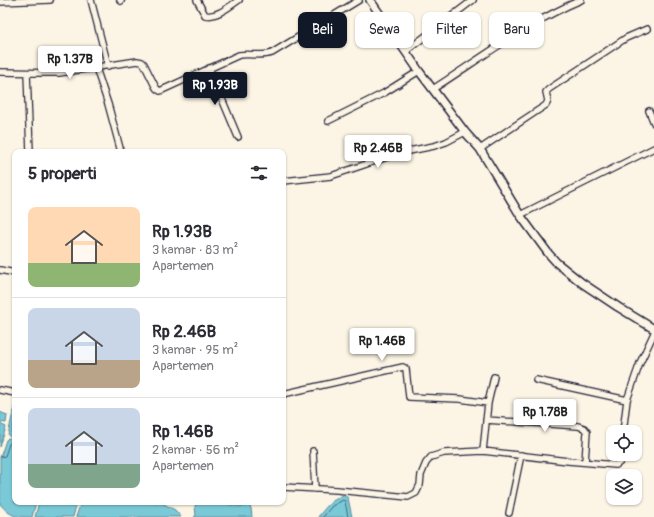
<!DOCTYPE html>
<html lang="id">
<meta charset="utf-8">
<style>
:root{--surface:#fff;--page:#f2f2f3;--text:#2b2b33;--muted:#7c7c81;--line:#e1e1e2;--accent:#111827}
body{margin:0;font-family:Pangolin,sans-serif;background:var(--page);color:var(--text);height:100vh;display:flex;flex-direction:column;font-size:15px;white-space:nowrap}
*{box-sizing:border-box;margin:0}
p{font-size:13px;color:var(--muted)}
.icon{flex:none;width:22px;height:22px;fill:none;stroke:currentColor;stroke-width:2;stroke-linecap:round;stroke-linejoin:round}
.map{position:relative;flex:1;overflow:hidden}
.sheet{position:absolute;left:12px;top:149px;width:274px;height:356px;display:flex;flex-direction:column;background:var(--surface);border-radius:8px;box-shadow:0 1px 3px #0004}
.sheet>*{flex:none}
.top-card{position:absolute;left:298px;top:12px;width:296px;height:36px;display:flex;gap:8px}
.buttons{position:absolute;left:606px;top:425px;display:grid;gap:8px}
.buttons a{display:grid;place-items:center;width:36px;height:36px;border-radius:8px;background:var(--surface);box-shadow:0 1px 3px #0004;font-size:20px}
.price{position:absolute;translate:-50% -34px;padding:0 9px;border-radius:4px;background:#fff;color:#222;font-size:13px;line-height:26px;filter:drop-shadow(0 1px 2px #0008)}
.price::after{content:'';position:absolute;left:50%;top:24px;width:12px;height:9px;margin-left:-6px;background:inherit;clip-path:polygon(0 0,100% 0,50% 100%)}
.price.current{background:var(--accent);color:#fff}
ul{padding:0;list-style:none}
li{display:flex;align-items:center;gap:12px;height:100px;padding:0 16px}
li+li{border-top:1px solid var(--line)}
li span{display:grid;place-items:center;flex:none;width:112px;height:80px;border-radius:8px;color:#555}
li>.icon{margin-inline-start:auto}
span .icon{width:48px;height:48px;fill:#fffc;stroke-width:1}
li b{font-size:17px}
h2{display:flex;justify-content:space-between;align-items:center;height:48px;padding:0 16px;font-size:17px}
.chip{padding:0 14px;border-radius:8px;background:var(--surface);box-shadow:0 1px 3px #0004;font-size:14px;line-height:36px}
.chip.current{background:var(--accent);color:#fff}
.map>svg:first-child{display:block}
.water{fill:#7ac9d7;stroke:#578699}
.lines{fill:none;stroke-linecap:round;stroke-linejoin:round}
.shore{stroke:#456579;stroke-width:1}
.minor-casing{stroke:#22223b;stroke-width:8}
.tertiary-casing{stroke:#22223b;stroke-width:10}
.minor{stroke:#fcf5e5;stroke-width:5.5}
.tertiary{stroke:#fcf5e5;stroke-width:7}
</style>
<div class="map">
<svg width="654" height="517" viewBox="0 0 654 517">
<rect width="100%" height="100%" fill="#fcf5e5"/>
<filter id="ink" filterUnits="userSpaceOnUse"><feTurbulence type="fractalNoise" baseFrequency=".025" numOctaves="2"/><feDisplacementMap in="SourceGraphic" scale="8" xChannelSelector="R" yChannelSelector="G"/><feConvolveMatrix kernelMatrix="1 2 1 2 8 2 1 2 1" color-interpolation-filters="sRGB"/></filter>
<g filter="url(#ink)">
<!-- water -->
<path class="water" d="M 15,403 L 15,438 L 9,436 L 8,435 Z
M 0,411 L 2,413 L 7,415 L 6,423 L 0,422 Z
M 0,424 L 6,427 L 0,447 Z
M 8,438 L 15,440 L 15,502 L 36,502 L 32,517 C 16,517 11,517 0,504 L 0,458 L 6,440 Z
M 344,495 L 348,498 L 352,517 L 318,517 C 325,508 332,499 344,495 Z
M 39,502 L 77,502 L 73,517 L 35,517 Z
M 81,502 L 160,502 L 175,510 L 181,517 L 76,517 Z
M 197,502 C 205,502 213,501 220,502 C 232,504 237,509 248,505 L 251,508 L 252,517 L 194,517 L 196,515 L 195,506 Z"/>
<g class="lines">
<!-- shore -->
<path class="shore" d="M 0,457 L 5,456 L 9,444 L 14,440 L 14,436 L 12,433 L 15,419
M 323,517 L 332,506 L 343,500 L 345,501 L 348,517"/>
<!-- minor casing -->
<g class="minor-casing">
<path id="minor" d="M 91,0 L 108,66
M 120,0 L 121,1
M 197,0 L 205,15 C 216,18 230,6 239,0
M 0,2 L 50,0
M 406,51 L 473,0
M 96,68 L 108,104 L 121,152
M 209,68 L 238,137
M 0,72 L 59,73 L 137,61 L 142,62 L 144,64 L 155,86 L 157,89 L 160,91 L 239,55 C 250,53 261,57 272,53 L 359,0
M 27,73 L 30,152
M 433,89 C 480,59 530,21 581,0
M 649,111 L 654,123
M 328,121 L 384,93 L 419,71
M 480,149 L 546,105 L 548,101 L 546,92 L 549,89 L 626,38 L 647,29
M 283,181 L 331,176 L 399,153 L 434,146 L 446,142 L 465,132
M 520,215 L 654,148
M 0,270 L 15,273
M 536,380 L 627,400
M 0,390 L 15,393
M 283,394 L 403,367 L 406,369 L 409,397 L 460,399 L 488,403 L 483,451
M 488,403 L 494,377
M 486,420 L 578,426 L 584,428 L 587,432 L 585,462
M 623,432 L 627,400 L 640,363 L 654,333
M 313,451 L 315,489
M 283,487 L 337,490 L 408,497 L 416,493 L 420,485 L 421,475 L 426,463 L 431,457 L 444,453 L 483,451 L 568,461 L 616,465 L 620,462 L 621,454
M 509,513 L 521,455"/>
</g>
<!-- tertiary casing -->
<g class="tertiary-casing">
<path id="tertiary" d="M 370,0 L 419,71 L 465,132 L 480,149 L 520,215 L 548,253 L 557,263 L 582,283 L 618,307 L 654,329"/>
</g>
<!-- minor -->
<use href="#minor" class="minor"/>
<!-- tertiary -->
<use href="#tertiary" class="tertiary"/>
</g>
</g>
</svg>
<div class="buttons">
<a><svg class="icon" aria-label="locate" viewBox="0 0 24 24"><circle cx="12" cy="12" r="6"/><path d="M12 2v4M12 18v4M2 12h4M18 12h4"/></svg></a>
<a><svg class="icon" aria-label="layers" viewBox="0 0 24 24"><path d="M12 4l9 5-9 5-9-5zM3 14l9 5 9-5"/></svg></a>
</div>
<b class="price" style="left:70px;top:80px">Rp 1.37B</b>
<b class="price current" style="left:215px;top:106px">Rp 1.93B</b>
<b class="price" style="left:378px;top:169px">Rp 2.46B</b>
<b class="price" style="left:382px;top:362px">Rp 1.46B</b>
<b class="price" style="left:545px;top:433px">Rp 1.78B</b>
<div class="top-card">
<a class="chip current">Beli</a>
<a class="chip">Sewa</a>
<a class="chip">Filter</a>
<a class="chip">Baru</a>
</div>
<section class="sheet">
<h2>5 properti<svg class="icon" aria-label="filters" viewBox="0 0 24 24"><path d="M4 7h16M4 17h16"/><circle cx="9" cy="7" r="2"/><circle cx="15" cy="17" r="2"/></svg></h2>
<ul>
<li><span style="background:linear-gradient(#ffd9b3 70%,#8fb573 0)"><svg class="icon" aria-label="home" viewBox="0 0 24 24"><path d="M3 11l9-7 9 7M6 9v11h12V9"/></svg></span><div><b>Rp 1.93B</b><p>3 kamar · 83 m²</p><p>Apartemen</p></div></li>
<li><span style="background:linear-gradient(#c9d6e8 65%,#b9a48a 0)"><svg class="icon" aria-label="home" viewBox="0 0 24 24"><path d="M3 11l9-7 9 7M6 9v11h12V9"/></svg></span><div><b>Rp 2.46B</b><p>3 kamar · 95 m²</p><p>Apartemen</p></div></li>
<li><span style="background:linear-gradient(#c9d6e8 70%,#7fa58c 0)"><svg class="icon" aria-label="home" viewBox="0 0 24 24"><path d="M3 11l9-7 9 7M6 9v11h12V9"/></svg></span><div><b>Rp 1.46B</b><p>2 kamar · 56 m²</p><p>Apartemen</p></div></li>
</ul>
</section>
</div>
